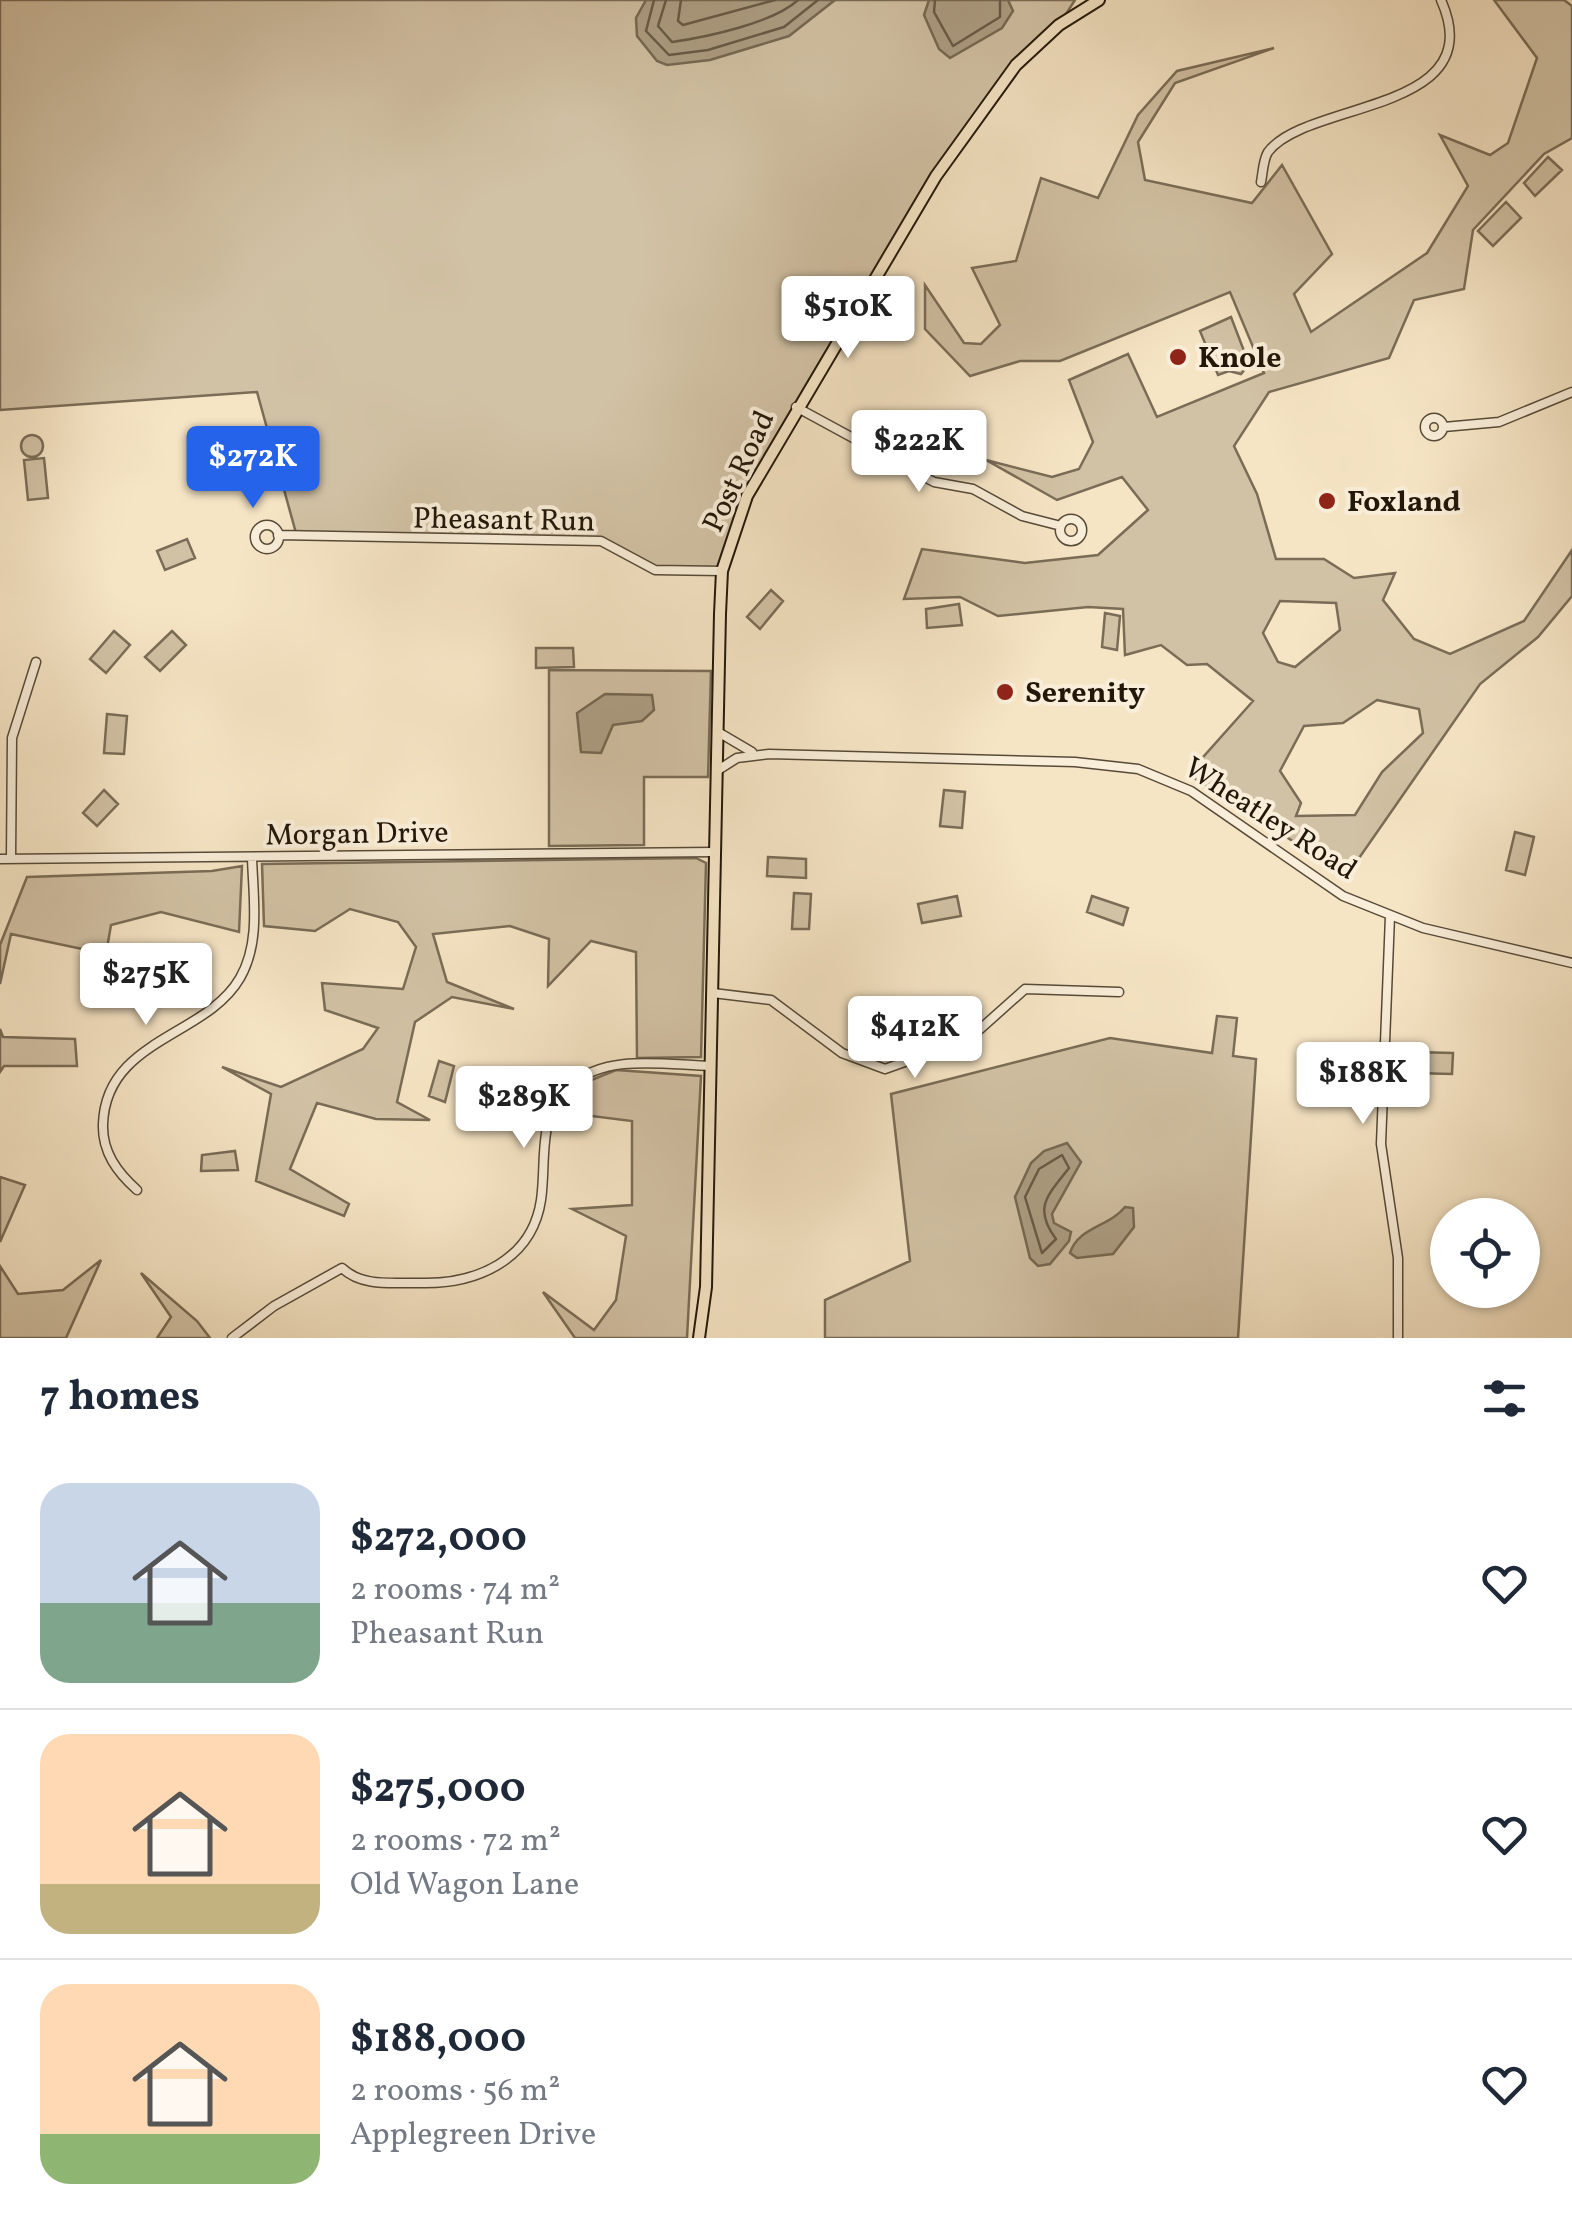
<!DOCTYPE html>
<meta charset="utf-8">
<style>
:root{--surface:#fff;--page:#f6f6f7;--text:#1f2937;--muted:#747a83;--line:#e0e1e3;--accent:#2563eb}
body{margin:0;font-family:Vollkorn,serif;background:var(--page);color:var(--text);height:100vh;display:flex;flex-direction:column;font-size:38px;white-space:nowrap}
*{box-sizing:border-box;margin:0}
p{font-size:32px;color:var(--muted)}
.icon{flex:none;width:55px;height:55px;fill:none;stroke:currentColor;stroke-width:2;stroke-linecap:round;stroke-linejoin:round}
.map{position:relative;height:1338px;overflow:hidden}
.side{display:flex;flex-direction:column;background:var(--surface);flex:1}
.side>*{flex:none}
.fabs{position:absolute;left:1430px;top:1198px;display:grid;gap:20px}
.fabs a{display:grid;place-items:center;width:110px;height:110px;border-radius:50%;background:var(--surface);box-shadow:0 2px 8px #0004;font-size:50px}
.price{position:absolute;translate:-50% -85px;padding:0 22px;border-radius:10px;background:#fff;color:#222;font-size:32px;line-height:65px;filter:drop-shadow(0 2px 5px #0008)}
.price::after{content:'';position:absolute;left:50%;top:60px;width:30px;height:22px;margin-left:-15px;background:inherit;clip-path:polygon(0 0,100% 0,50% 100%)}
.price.selected{background:var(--accent);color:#fff}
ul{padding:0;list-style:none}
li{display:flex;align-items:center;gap:30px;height:250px;padding:0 40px}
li+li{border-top:2px solid var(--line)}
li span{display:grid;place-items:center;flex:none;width:280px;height:200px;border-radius:30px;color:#555}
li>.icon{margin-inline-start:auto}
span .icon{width:120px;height:120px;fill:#fffc;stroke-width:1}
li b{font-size:42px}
h2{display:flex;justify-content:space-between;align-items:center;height:120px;padding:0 40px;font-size:42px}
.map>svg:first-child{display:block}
.green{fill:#d2c2a5;stroke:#7a6c57;stroke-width:2.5;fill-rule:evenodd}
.water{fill:#ae9f85;stroke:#766953;stroke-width:2.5}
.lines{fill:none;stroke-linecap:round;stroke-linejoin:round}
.shore{stroke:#685b47;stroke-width:2.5}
.minor-casing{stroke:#574a38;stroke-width:11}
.major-casing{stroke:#221709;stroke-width:14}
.minor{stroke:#f9eed9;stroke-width:8}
.major{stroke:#f6e5c5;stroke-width:10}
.poi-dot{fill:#8f2418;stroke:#f9eed9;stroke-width:4}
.labels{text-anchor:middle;stroke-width:8;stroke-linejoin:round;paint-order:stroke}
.poi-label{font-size:30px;font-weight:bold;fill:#221709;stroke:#f9eed9;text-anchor:start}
.street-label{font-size:30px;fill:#221709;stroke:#f9eed9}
</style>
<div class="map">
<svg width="1572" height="1338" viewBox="0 0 1572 1338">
<rect width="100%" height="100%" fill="#f6e5c5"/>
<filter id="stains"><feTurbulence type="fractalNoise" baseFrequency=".002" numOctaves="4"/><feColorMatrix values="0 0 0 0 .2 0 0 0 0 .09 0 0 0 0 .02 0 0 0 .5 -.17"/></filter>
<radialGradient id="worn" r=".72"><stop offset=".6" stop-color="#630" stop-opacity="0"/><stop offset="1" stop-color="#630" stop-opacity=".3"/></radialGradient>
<!-- green -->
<path class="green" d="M 0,0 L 1075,0 L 1059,25 L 1036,44 L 955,148 L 747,496 L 722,571 L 655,570 L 613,544 L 296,533 L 257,392 L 0,410 Z
M 1494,0 L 1564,0 L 1572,6 L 1572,138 L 1544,154 L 1473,230 L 1464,289 L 1414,300 L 1389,358 L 1269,392 L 1234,446 L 1257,494 L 1276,559 L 1324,559 L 1354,578 L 1395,573 L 1383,600 L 1414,639 L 1450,654 L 1524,621 L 1572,550 L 1572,596 L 1538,637 L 1480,684 L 1357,861 L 1338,870 L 1188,774 L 1253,701 L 1207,664 L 1187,665 L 1161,645 L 1125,655 L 1123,609 L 1088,607 L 998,616 L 960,597 L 904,599 L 922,549 L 1025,563 L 1098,555 L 1148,510 L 1122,477 L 1057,500 L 986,460 L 1052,477 L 1079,469 L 1093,442 L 1069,380 L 1128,354 L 1157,417 L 1264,373 L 1230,292 L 1060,361 L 1020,361 L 970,376 L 925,329 L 925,285 L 964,343 L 981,344 L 1000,325 L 972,268 L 1016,261 L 1041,178 L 1098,198 L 1138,115 L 1177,71 L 1274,48 L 1175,83 L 1138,142 L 1145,180 L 1252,203 L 1282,165 L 1332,254 L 1294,294 L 1311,332 L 1427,253 L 1468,186 L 1440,135 L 1490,155 L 1508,143 L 1537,58 ZM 1280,601 L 1336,603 L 1340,630 L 1295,667 L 1278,662 L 1263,633 ZM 1377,700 L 1419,709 L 1423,733 L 1382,772 L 1355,815 L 1296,816 L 1301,803 L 1280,771 L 1304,726 L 1343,723 Z
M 1548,157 L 1562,170 L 1535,196 L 1524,183 Z
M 1506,202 L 1521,218 L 1493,246 L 1478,231 Z
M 1231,317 L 1249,364 L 1241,374 L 1229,371 L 1218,375 L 1200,331 Z
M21 446a11 11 0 1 1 22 0a11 11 0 1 1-22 0Z
M 44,458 L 48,498 L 28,500 L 24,460 Z
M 187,539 L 195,558 L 165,570 L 157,551 Z
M 771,590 L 783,601 L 760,629 L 747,617 Z
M 959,604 L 962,625 L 927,628 L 926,609 Z
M 1105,613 L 1120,616 L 1117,650 L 1102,647 Z
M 114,631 L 130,645 L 106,673 L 90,659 Z
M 172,631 L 186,645 L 160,671 L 145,657 Z
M 536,648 L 573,648 L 574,667 L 536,668 Z
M 549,670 L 711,671 L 708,777 L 644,777 L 644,845 L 549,846 Z
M 107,714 L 127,716 L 124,754 L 104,753 Z
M 104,790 L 118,804 L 97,826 L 83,813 Z
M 944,790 L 965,792 L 962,828 L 940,826 Z
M 1515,832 L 1534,837 L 1525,875 L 1506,870 Z
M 768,857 L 806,859 L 806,878 L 767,876 Z
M 696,858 L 706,863 L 701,1057 L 637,1058 L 636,952 L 591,941 L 548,986 L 549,939 L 510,926 L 433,934 L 447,982 L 514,1009 L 452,997 L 415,1022 L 397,1102 L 430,1120 L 376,1119 L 317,1103 L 290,1169 L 349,1204 L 344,1216 L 256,1181 L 271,1094 L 222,1067 L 281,1087 L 363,1049 L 378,1028 L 325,1010 L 322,983 L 403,989 L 416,947 L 398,922 L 350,909 L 315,931 L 264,926 L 262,864 Z
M 242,866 L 239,932 L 161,912 L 111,925 L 106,954 L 11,934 L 0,984 L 0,945 L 27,877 L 212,871 Z
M 794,893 L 811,894 L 809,929 L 792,929 Z
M 957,896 L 961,916 L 922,923 L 918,904 Z
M 1092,896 L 1128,908 L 1123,925 L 1087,912 Z
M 1217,1016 L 1237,1018 L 1233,1056 L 1256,1059 L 1238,1338 L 825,1338 L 825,1300 L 910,1261 L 891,1094 L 1110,1038 L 1212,1053 Z
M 0,1029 L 3,1037 L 75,1039 L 77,1066 L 4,1066 L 0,1072 Z
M 1414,1052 L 1453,1053 L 1452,1074 L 1413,1073 Z
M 439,1061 L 454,1066 L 445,1102 L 429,1096 Z
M 616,1070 L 701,1076 L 687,1338 L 575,1338 L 543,1292 L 594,1330 L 616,1300 L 626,1236 L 572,1209 L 632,1205 L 632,1121 L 560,1112 L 584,1083 Z
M 235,1151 L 238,1170 L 201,1171 L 202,1155 Z
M 0,1177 L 25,1185 L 0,1242 Z
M 101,1260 L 66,1338 L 0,1338 L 0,1266 L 18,1294 L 63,1290 Z
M 141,1273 L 197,1321 L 210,1338 L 157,1338 L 171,1317 Z"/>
<!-- water -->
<path class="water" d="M 646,0 L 835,0 L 789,36 L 710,60 L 667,65 L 657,61 L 637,36 L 636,18 Z
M 929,0 L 1008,0 L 1013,11 L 1002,28 L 950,58 L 939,49 L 924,15 Z
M 605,694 L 652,695 L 654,710 L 642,721 L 613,725 L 601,753 L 581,752 L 577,713 Z
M 1067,1143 L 1081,1162 L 1052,1214 L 1054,1223 L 1071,1232 L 1069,1241 L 1050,1264 L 1038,1266 L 1030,1258 L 1015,1197 L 1031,1163 L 1044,1151 Z
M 1125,1207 L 1133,1208 L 1134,1227 L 1113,1254 L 1077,1258 L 1070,1253 C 1078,1227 1109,1227 1125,1207 Z"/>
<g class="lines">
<!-- shore -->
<path class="shore" d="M 654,0 L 646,31 L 669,55 L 708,50 L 784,27 L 818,0
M 666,0 L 658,26 L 672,42 C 707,37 773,23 798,0
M 681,0 L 678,21 L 683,25 L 775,0
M 935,0 L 934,12 L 953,46 L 1000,17 L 1000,0
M 1062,1155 L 1069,1168 C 1047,1196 1033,1208 1056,1239 L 1042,1253 L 1025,1197 L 1039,1169 Z"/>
<!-- minor casing -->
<g class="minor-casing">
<path id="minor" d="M 1261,182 C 1263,172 1263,160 1268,152 C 1307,100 1492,114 1441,0
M 796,407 L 934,482 L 973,489 L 1022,516 L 1061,526
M1425 427a9 9 0 1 1 18 0a9 9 0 1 1-18 0Z
M 1444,427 L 1499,422 L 1572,392
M1060 530a11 11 0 1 1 22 0a11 11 0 1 1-22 0Z
M255 537a12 12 0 1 1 24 0a12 12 0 1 1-24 0Z
M 278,535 L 601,541 L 655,570 L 722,571
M 718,732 L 752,752
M 718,770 L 737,758 L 769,754 L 1075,762 L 1138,769 L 1191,791 L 1343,896 L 1423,928 L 1572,963
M 0,859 L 714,852
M 11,859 L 12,738 L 36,662
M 1390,916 L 1381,1144 L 1398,1258 L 1398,1338
M 713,993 L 771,1000 L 842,1053 L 885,1069 L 969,1039 L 1025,989 L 1119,992
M 137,1190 C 117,1172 102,1152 103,1124 C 106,1039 206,1037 240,978 C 261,942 253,896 252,857
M 232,1338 L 274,1306 L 342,1268 C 363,1288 395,1282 422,1283 C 477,1284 532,1260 541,1200 C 547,1158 536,1117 571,1085 C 607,1053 666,1065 711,1066"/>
</g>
<!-- major casing -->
<g class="major-casing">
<path id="major" d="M 699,1338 L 706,1287 L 720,614 L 722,571 L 747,496 L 936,176 L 1016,65 L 1059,25 L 1099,0"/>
</g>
<!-- minor -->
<use href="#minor" class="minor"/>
<!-- major -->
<use href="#major" class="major"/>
</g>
<!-- markers -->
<g class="poi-dot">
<circle cx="1178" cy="357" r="10"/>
<circle cx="1327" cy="501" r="10"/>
<circle cx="1005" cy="692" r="10"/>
</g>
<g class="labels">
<!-- poi labels -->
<g class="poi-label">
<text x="1198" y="367">Knole</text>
<text x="1347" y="511">Foxland</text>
<text x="1025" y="702">Serenity</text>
</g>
<!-- street labels -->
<g class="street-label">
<text transform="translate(738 471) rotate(-65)" y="10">Post Road</text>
<text transform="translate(504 519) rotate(1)" y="10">Pheasant Run</text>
<text transform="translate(1271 818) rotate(33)" y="10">Wheatley Road</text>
<text transform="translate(357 833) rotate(-1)" y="10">Morgan Drive</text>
</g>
</g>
<rect width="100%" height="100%" filter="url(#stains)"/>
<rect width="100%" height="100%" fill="url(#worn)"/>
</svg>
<div class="fabs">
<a><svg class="icon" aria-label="locate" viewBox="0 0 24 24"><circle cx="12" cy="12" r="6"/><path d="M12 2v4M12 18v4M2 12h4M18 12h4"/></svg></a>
</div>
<b class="price" style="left:848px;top:361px">$510K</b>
<b class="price" style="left:919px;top:495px">$222K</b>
<b class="price selected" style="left:253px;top:511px">$272K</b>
<b class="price" style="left:146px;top:1028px">$275K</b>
<b class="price" style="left:915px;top:1081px">$412K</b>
<b class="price" style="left:1363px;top:1127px">$188K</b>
<b class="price" style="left:524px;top:1151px">$289K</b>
</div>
<section class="side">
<h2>7 homes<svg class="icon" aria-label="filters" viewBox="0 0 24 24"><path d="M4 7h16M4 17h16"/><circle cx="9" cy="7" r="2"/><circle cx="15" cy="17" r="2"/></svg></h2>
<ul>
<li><span style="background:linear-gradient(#c9d6e8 60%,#7fa58c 0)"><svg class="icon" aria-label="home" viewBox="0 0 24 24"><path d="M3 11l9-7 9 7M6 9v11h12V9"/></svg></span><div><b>$272,000</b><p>2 rooms · 74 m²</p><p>Pheasant Run</p></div><svg class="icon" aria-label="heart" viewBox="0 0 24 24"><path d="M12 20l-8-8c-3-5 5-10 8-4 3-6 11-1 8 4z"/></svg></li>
<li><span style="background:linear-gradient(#ffd9b3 75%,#c2b280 0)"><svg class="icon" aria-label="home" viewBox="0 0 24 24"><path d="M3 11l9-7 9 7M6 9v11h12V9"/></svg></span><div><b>$275,000</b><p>2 rooms · 72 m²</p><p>Old Wagon Lane</p></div><svg class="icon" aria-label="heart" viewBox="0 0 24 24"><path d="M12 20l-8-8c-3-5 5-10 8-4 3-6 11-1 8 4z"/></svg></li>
<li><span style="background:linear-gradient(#ffd9b3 75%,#8fb573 0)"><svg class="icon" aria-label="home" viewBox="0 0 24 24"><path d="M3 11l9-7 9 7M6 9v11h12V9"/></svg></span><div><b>$188,000</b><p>2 rooms · 56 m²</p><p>Applegreen Drive</p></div><svg class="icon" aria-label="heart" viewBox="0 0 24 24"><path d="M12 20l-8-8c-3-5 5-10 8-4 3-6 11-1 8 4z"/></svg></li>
</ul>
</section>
